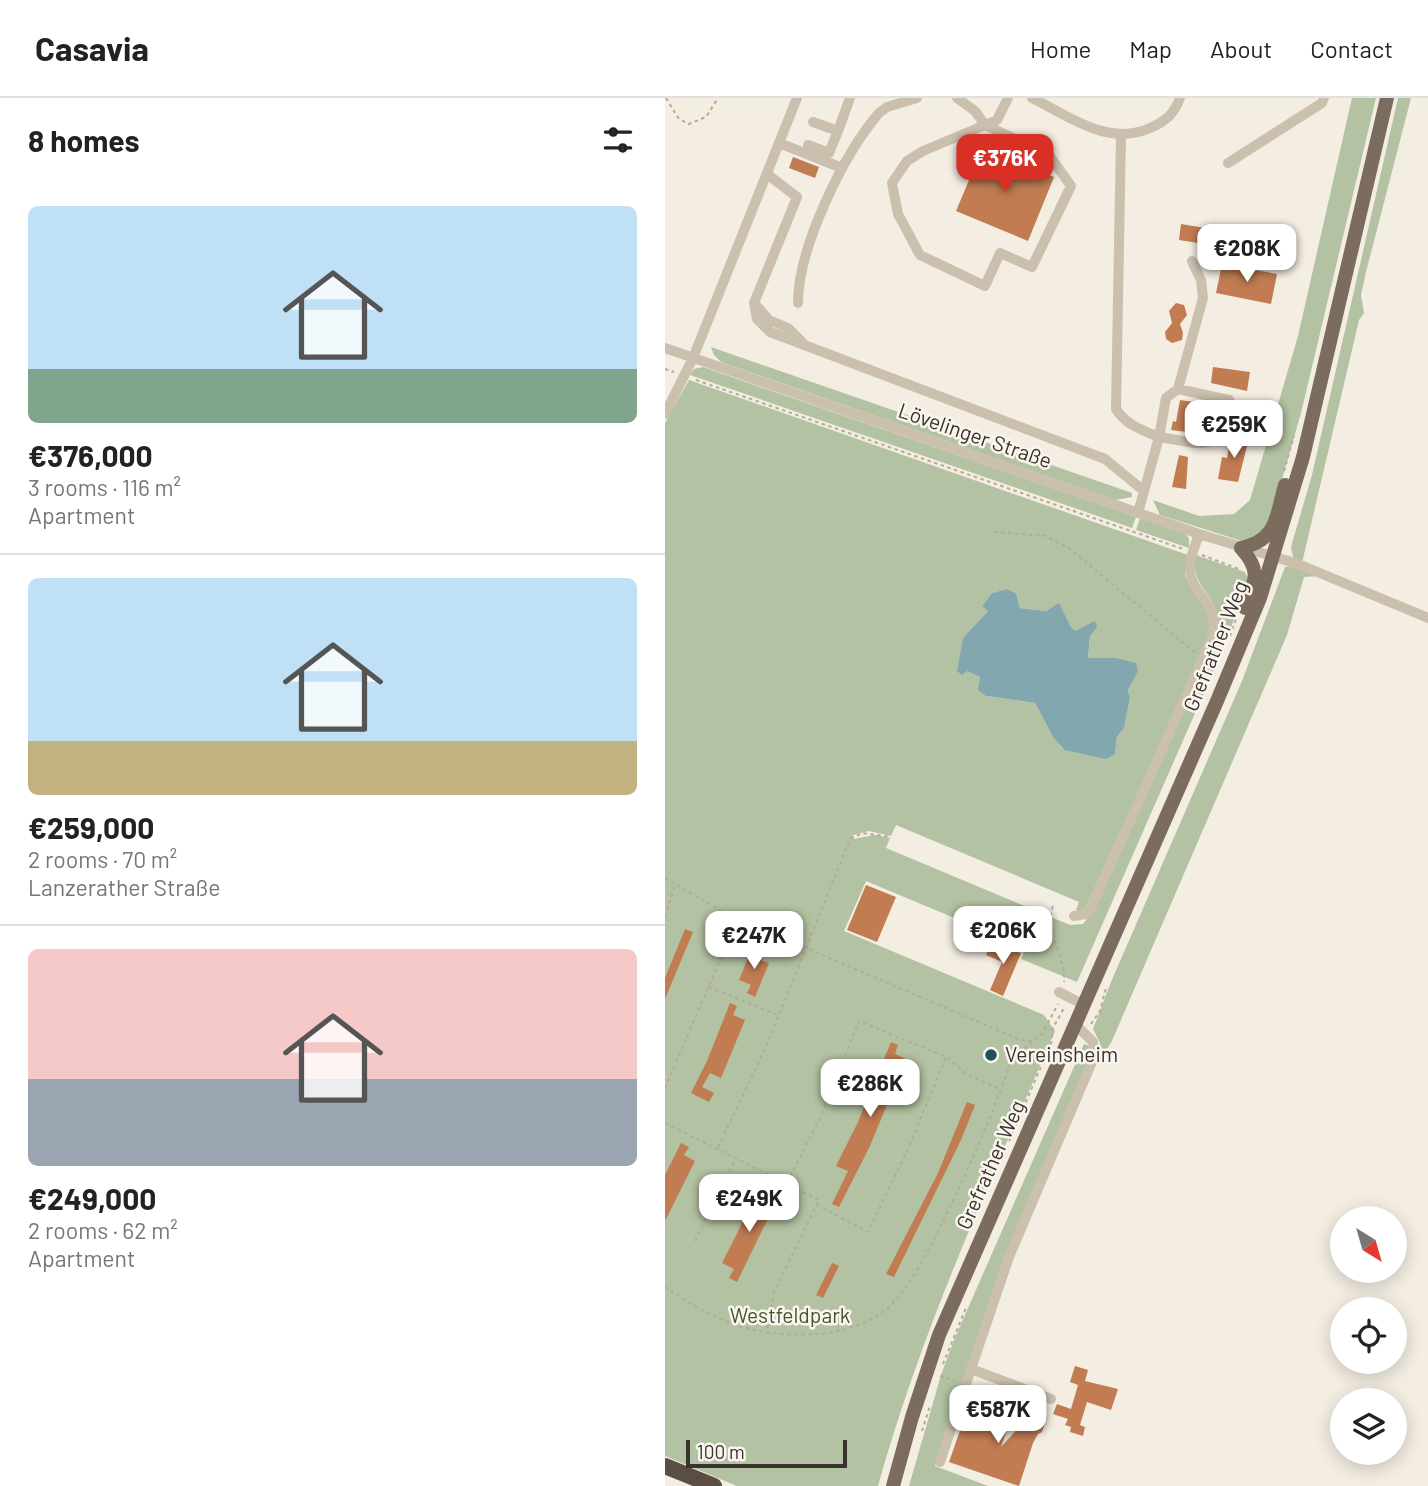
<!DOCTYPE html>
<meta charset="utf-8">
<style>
:root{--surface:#fff;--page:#f6f6f6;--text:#222;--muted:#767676;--line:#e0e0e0;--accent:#d93025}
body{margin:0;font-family:Barlow,sans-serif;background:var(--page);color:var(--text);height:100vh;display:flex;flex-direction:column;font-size:26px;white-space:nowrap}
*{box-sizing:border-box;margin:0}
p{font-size:23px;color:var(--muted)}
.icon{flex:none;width:38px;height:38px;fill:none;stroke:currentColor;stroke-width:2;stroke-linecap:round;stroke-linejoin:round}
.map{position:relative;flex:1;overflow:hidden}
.sheet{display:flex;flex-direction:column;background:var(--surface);width:665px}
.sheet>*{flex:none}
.needle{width:46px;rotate:143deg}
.tools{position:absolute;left:665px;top:1108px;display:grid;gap:14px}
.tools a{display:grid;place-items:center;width:77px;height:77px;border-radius:50%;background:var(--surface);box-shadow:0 4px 18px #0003;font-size:35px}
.scale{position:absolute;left:21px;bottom:18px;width:161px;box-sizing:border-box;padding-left:7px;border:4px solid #3a322c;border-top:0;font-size:19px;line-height:24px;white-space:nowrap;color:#3a322c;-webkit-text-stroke:5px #faf6ef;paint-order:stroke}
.price{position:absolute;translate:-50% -60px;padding:0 16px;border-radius:14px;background:#fff;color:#222;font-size:23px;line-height:46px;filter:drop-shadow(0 2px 4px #0008)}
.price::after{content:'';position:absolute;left:50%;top:42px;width:21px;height:16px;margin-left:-10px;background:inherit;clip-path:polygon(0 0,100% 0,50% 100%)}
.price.on{background:var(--accent);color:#fff}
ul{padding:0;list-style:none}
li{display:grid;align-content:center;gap:14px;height:371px;padding:0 28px}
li+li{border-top:2px solid var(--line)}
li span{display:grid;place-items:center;height:217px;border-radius:10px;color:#555}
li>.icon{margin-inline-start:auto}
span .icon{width:126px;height:126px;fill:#fffc;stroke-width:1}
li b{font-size:30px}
h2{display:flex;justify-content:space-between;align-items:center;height:84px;padding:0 28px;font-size:30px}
header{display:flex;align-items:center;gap:42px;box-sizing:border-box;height:98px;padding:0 35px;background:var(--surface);border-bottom:2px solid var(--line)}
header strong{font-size:33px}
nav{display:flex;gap:38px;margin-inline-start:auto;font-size:24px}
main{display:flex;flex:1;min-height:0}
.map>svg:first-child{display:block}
.green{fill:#b3c2a2;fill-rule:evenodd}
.water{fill:#82a7af}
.building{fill:#c17c52}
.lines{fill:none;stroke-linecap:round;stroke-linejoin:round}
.path{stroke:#b7a998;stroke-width:2;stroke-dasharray:3.5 3.5;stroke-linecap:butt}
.minor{stroke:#cbbfae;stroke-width:10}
.major{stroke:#7b6c5e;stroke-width:14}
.highway{stroke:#5a4e43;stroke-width:16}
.poi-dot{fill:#224f5a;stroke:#faf6ef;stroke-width:2.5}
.labels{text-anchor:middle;stroke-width:5;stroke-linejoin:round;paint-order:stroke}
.street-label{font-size:21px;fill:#3a322c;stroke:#faf6ef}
.poi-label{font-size:21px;fill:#3a322c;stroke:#faf6ef;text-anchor:start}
.park-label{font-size:21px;fill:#445730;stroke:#faf6ef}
</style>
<header>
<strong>Casavia</strong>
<nav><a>Home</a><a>Map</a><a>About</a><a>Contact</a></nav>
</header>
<main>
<section class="sheet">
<h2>8 homes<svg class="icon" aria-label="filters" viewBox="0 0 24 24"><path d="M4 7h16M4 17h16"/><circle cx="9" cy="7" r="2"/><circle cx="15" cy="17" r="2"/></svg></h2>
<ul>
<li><span style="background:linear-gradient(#bfe0f5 75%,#7fa58c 0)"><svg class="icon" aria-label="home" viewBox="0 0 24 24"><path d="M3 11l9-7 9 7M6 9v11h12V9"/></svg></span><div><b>€376,000</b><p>3 rooms · 116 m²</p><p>Apartment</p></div></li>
<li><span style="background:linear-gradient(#bfe0f5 75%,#c2b280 0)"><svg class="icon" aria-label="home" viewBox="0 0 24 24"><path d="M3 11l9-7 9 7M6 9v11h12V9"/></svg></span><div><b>€259,000</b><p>2 rooms · 70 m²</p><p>Lanzerather Straße</p></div></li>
<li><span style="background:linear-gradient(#f6c9c9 60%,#9aa5b1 0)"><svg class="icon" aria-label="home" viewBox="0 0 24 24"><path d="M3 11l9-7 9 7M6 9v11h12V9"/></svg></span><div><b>€249,000</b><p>2 rooms · 62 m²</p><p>Apartment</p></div></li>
</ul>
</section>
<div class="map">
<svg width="763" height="1388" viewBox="0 0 763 1388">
<rect width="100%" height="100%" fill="#f3ede2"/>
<!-- green -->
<path class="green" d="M 687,0 L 711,0 L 636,315 L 603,430 L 580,444 L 495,417 L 488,402 L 534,418 L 569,416 L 585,402 L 633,238 Z
M 733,0 L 746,0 L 701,174 L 696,197 L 699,215 L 694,222 L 637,465 L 628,459 L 626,449 L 647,377 Z
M 46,249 L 467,395 L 467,399 L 450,402 L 56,264 L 49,257 Z
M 38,269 L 471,419 L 467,430 L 25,277 L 29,271 Z
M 24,282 L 523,457 L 520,478 L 545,519 L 543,540 L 421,809 L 415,813 L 411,812 L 414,804 L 231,727 L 226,738 L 204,733 L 188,737 L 189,741 L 209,737 L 225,740 L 221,750 L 405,827 L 418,826 L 430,811 L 551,543 C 563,496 523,495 531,457 L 580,474 L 584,483 L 552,565 L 412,884 L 356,861 L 359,855 L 332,843 L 330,837 L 201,783 L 179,833 L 379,917 L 390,933 C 325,1084 257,1230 213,1388 L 72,1388 L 0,1358 L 0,325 ZM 342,491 L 351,495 L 355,510 L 381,513 L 394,506 L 406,529 L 411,533 L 418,531 L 425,538 L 423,560 L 451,560 L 468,580 L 463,592 L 465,600 L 459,630 L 452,639 L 450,656 L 388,639 L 370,605 L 321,598 L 315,579 L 302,573 L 298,540 L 324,512 L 317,508 L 327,495 Z
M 475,420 L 519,435 L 524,440 L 524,450 L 471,432 Z
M 627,468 L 655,478 L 639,479 L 622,537 L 446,945 L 432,966 L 435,945 L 428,931 L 446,884 L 577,583 L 620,469 Z
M 419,946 L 424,948 L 426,957 L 302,1269 L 270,1368 L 323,1388 L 244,1388 L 276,1277 L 289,1242 Z"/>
<!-- water -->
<path class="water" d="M 342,491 L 351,495 L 355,510 L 381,513 L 394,505 L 406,529 L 411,533 L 430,523 L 432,529 L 425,538 L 423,560 L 451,560 L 471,565 L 473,573 L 463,592 L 465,600 L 459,630 L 452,639 L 450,656 L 441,661 L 400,652 L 388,639 L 370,605 L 321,598 L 313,592 L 315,579 L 302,573 L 297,577 L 292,573 L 298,540 L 323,513 L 317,508 L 327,495 Z"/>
<!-- building -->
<path class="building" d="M 318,49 L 389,79 L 363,143 L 291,113 Z
M 128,59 L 154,69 L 150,80 L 124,70 Z
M 516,126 L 631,145 L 629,160 L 514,142 Z
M 557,166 L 612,176 L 606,206 L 551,195 Z
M 511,205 L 519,207 L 522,217 L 515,226 L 518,235 L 517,242 L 507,245 L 501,241 L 500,234 L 507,225 L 504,213 Z
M 548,269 L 585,274 L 582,293 L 546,285 Z
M 515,302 L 555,308 L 553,327 L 541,325 L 538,336 L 506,332 L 508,323 L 511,324 Z
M 566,338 L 584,340 L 573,384 L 553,381 L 557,359 L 562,360 Z
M 514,357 L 523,359 L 521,391 L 507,389 Z
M 201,787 L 231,799 L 212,844 L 182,832 Z
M 20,831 L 28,834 L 0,901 L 0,880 Z
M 327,843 L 356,855 L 338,898 L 325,892 L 337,864 L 321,857 Z
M 88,848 L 96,851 L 92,861 L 104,865 L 90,899 L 82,895 L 86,887 L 74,882 Z
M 65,905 L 72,908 L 68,917 L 80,922 L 56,980 L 45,975 L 37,989 L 49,995 L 44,1004 L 26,995 L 42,963 Z
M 226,944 L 233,947 L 230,956 L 241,961 L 204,1050 L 174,1109 L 167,1106 L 183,1073 L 171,1068 L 193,1024 Z
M 302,1004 L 310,1007 L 296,1042 L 229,1179 L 221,1176 L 273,1075 Z
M 16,1045 L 24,1049 L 19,1057 L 30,1063 L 0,1123 L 0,1077 Z
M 97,1086 L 104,1090 L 99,1099 L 109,1104 L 109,1108 L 72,1184 L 64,1180 L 69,1171 L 57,1165 Z
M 167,1165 L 174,1168 L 158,1200 L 151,1197 Z
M 410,1268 L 423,1272 L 420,1283 L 453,1291 L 446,1312 L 422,1304 L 415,1327 L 420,1329 L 418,1338 L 405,1334 L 406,1329 L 400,1327 L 403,1321 L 388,1316 L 392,1306 L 406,1311 L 413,1287 L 405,1284 Z
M 337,1296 L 352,1301 L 336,1349 L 355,1328 L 361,1330 L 366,1314 L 382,1319 L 377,1334 L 373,1336 L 368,1345 L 354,1388 L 284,1364 L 299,1321 L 325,1330 Z"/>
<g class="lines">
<!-- path -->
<path class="path" d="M 1,0 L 14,21 L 24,26 L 41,19 L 53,0
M 0,271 L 9,274
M 31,282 L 518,451
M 619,373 L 629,338
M 329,434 L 381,438 L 405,451 L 529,554
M 537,457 L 574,471
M 565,538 L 571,521
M 0,780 L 60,815 L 353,941 L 370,944
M 388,808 C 378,835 401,856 399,884
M 0,819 L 10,787
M 44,889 L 113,917
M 426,926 L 435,913 L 441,890
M 348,959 L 377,936 L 393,906
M 282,960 L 303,977 L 334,991
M 0,990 L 58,855
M 0,1025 L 154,1102 L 109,1194 L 102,1232
M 344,1043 L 387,943 L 387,932 L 399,910
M 53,1049 L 101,949 L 185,741 L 197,735 L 226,739
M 122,1085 L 158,1014 L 194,923 L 281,959 L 243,1051 L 203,1134 L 152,1107
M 30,1143 L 71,1060
M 0,1189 C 24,1205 53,1223 81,1230 C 126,1241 187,1241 224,1209 C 250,1186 278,1123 294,1090 C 316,1042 338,992 353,941
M 278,1266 L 301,1210
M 275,1278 L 290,1283
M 257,1333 L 265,1308"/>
<!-- minor -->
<path class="minor" d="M 292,0 L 310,13 L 320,27 L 384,57 L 406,88 L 367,169 L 335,155 L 320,188 L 255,157 L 233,116 L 227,85 L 242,63 L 258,53 L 332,22 L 343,0
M 367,0 C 404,18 443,49 485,30 C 501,23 509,16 515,0
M 148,24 L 173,33 L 185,0
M 456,38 L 451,311 C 461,327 477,332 494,339 L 501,300 L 513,291 L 564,302 C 569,308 570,314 567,322 C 550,356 524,343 494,339 L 473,415
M 114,45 L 177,70
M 143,47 L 164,55 L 173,33
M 563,65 L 657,5 L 659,0
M 89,205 L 132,99 L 102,76
M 133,205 C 133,150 178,57 214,15 L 222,9 L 252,0
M 138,245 L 123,230 L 104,222 L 89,205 L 92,221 L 105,234 L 440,361 L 479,393
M 0,250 L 534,436 L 633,466 L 763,520
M 513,291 L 538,200 L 536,182 L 527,163
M 0,316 L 28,260 L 132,0
M 409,818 L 421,816 L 426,810 L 547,540 C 556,501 524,499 525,468 C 525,458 531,446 534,436
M 394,894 L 419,907
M 386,1301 L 306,1271 L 344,1159 L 429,959 L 428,944 L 410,926
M 275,1364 L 306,1271"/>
<!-- major -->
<path class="major" d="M 580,510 C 590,483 597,473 576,450 C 613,442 611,418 620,387
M 228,1388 L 247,1319 L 274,1237 L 552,603 L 595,500 L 638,359 L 722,0"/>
<!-- highway -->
<path class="highway" d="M 0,1368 L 49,1388"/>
</g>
<!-- markers -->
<circle class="poi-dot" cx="326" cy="957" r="7"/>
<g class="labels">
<!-- street labels -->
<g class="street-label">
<text transform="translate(310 338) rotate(19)" y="7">Lövelinger Straße</text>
<text transform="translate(551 548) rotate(-68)" y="7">Grefrather Weg</text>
<text transform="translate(326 1067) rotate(-66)" y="7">Grefrather Weg</text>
</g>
<!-- poi labels -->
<g class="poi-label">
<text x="340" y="964">Vereinsheim</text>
</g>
<!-- park labels -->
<g class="park-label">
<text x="125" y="1225">Westfeldpark</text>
</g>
</g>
</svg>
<div class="tools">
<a><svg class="needle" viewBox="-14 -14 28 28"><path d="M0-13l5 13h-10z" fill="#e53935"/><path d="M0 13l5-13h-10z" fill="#767676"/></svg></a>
<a><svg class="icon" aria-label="locate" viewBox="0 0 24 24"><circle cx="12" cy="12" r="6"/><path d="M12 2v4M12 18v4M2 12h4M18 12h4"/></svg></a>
<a><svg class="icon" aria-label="layers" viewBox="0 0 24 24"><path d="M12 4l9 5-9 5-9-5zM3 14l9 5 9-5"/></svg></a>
</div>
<div class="scale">100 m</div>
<b class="price on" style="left:340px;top:96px">€376K</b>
<b class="price" style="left:582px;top:186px">€208K</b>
<b class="price" style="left:569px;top:362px">€259K</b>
<b class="price" style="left:338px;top:868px">€206K</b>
<b class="price" style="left:89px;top:873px">€247K</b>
<b class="price" style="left:205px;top:1021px">€286K</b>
<b class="price" style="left:84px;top:1136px">€249K</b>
<b class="price" style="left:333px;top:1347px">€587K</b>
</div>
</main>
